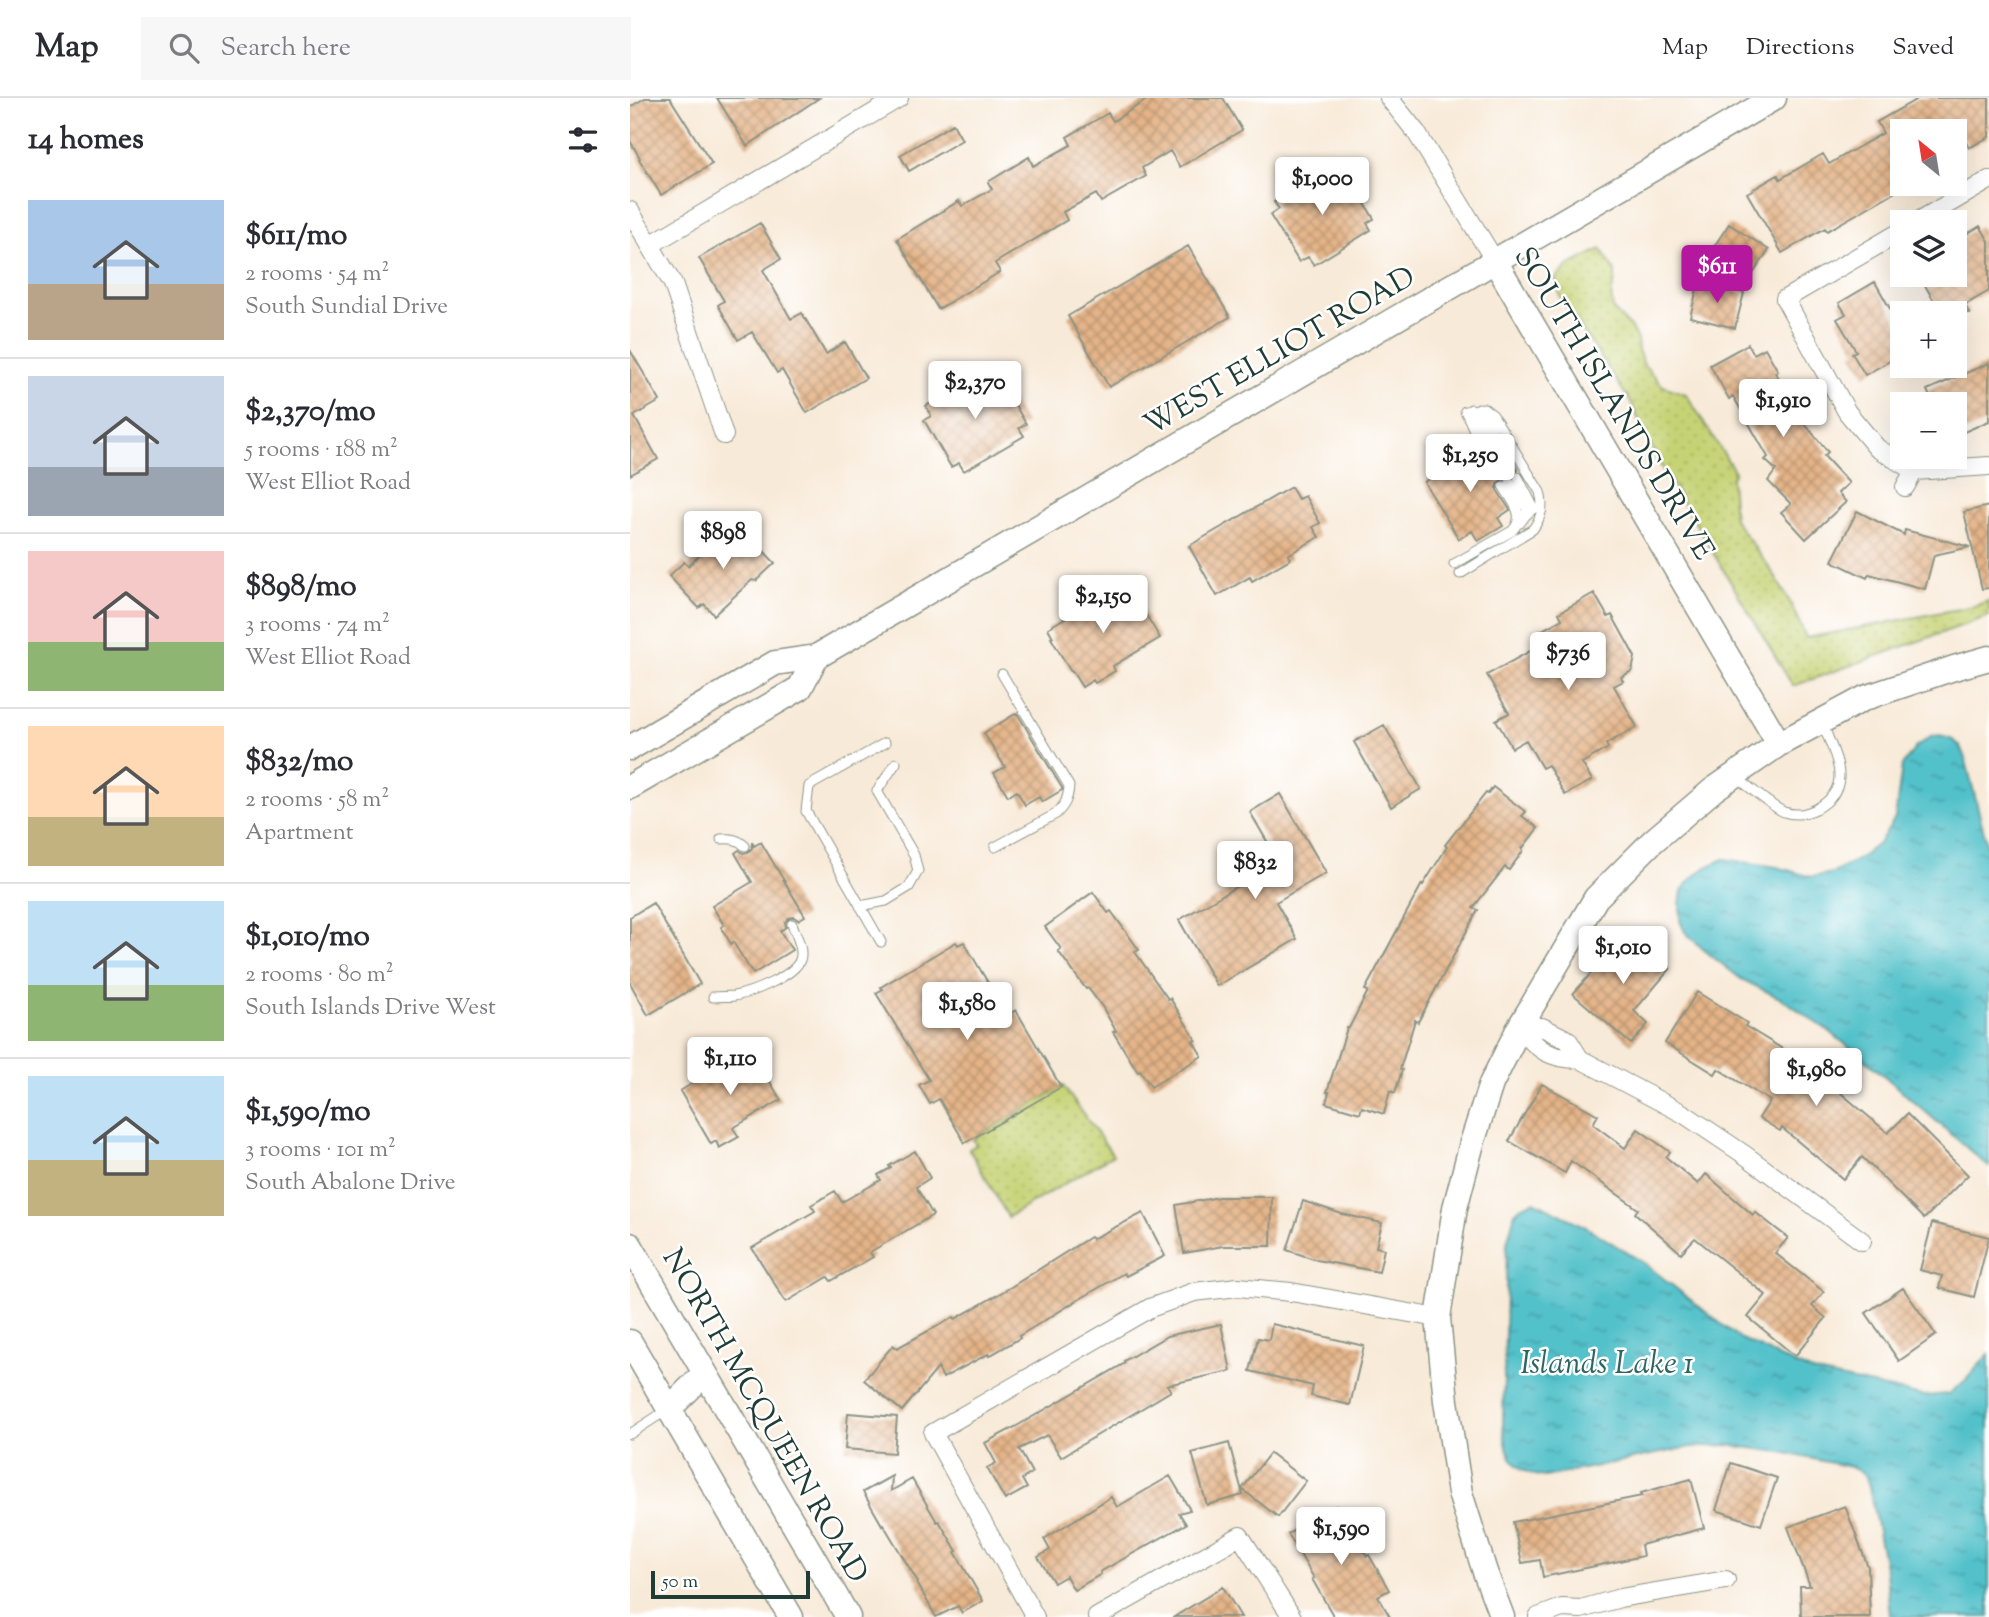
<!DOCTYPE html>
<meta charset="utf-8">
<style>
:root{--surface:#fff;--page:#f7f7f7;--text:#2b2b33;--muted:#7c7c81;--line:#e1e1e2;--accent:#b5179e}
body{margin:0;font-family:"Sorts Mill Goudy",serif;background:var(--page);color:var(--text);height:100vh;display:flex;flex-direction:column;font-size:26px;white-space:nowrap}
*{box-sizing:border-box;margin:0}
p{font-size:23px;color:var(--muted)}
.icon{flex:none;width:38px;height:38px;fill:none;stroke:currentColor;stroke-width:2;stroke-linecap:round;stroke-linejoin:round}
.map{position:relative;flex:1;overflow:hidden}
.panel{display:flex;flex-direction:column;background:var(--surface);width:630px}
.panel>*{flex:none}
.needle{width:46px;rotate:330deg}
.controls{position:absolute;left:1260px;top:21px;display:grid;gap:14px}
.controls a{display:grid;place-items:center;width:77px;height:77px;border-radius:0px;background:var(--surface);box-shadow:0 7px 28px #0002;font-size:35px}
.scale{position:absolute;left:21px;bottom:18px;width:159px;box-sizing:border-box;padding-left:7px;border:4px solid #1f3d34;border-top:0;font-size:19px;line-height:24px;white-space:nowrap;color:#1f3d34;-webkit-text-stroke:5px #fff;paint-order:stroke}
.price{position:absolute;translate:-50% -60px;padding:0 16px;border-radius:7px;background:#fff;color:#222;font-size:23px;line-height:46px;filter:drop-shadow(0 2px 4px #0008)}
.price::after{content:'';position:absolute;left:50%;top:42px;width:21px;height:16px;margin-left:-10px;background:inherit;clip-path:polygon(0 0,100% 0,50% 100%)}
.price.current{background:var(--accent);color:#fff}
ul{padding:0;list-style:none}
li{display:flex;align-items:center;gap:21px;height:175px;padding:0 28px}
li+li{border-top:2px solid var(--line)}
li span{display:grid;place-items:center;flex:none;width:196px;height:140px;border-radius:0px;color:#555}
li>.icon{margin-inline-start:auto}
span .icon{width:84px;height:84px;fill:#fffc;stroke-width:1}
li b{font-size:30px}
h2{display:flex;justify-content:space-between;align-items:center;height:84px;padding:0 28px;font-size:30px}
header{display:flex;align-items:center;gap:42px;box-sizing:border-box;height:98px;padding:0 35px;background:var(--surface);border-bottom:2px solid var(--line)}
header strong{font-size:33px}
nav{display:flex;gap:38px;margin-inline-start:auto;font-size:24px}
.search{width:490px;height:63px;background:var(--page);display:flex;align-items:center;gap:18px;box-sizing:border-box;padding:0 24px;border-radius:0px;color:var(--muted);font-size:26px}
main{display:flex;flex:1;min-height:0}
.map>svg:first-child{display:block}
.green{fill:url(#green-dots);stroke:#728854;stroke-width:2}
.water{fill:url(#water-ripples);stroke:#397f7f;stroke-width:2}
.building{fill:url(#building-cross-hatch)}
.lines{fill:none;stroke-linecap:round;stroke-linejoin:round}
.lane-casing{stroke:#8c9486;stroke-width:11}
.street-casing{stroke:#8c9486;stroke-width:20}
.secondary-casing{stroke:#8c9486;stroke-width:27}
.lane{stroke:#fff;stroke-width:9}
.street{stroke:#fff;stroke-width:18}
.secondary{stroke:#fff;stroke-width:24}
.labels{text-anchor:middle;stroke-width:5;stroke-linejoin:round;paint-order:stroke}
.street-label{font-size:30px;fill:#1f3d34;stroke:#fff}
.water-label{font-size:32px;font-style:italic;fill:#2f6561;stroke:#fff}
</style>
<header>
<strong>Map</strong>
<div class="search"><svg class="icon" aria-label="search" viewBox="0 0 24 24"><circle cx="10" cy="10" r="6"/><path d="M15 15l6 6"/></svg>Search here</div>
<nav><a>Map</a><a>Directions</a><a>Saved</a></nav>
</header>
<main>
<section class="panel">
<h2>14 homes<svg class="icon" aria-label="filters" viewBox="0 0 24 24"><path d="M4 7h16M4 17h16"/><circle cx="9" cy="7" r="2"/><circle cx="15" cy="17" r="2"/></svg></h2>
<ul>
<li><span style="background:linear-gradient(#a9c7e8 60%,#b9a48a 0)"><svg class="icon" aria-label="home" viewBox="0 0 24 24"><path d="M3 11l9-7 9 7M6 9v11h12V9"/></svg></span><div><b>$611/mo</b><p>2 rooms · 54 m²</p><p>South Sundial Drive</p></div></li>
<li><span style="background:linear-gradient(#c9d6e8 65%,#9aa5b1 0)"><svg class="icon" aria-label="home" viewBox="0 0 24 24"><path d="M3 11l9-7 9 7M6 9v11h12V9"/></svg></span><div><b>$2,370/mo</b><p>5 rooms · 188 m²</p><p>West Elliot Road</p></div></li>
<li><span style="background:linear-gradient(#f6c9c9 65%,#8fb573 0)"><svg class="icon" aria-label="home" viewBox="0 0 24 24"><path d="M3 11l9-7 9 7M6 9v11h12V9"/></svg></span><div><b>$898/mo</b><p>3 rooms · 74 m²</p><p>West Elliot Road</p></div></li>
<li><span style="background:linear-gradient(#ffd9b3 65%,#c2b280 0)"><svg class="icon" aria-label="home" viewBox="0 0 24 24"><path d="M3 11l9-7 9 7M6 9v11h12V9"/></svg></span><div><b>$832/mo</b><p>2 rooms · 58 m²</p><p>Apartment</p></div></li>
<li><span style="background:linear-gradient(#bfe0f5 60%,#8fb573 0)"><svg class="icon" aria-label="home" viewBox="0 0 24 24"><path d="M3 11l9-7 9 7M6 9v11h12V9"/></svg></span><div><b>$1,010/mo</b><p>2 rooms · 80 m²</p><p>South Islands Drive West</p></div></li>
<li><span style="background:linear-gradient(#bfe0f5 60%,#c2b280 0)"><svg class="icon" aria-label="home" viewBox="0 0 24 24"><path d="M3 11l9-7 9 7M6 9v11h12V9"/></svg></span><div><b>$1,590/mo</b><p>3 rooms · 101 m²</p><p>South Abalone Drive</p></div></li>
</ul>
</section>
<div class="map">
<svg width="1359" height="1519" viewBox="0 0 1359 1519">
<defs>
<pattern id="green-dots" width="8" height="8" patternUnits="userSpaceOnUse" patternTransform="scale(1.75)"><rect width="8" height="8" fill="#c6d374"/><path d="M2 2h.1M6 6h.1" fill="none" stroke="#aab665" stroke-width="1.8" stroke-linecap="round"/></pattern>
<pattern id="water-ripples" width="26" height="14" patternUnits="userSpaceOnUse" patternTransform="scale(1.75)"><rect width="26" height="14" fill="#53c1ca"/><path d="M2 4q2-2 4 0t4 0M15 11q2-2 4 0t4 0" fill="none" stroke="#449ea5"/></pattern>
<pattern id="building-cross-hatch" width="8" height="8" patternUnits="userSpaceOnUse" patternTransform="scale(1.75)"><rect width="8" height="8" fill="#e5b488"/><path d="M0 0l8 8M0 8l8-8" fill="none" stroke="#b99470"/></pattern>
</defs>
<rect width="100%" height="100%" fill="#fff"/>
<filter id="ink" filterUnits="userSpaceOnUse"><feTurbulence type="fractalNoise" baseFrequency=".0143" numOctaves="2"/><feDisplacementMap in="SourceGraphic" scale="14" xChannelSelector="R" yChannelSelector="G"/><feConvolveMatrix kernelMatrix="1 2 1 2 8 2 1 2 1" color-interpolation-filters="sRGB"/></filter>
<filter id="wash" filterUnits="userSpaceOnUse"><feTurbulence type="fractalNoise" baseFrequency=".00686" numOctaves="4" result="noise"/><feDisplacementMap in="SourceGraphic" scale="28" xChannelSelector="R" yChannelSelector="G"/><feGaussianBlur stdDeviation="1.57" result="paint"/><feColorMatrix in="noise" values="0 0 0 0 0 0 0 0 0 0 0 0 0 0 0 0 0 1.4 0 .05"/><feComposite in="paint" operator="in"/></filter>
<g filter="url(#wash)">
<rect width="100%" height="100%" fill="#f8ead8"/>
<!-- green -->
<path class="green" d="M 971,151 L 985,173 L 985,183 L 981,195 L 983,212 L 1000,229 L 1007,241 L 1008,252 L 1014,267 L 1033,288 L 1056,296 L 1105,374 L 1101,381 L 1104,421 L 1143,475 L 1161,506 L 1176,540 L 1344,508 L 1359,503 L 1359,518 L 1163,588 L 1028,363 L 1000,303 L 930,199 L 925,181 L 938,168 Z
M 433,988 L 483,1057 L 378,1119 L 339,1051 L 346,1047 L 343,1041 Z"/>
<!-- water -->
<path class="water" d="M 1302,638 C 1317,638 1327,641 1334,655 L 1359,754 L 1359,1069 L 1251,975 L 1199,933 L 1152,901 L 1111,881 L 1074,852 L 1055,834 L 1050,823 L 1050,807 L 1052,793 L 1061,781 L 1076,769 L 1094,761 L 1147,769 L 1182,779 L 1203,775 L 1230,760 L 1249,745 L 1265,720 L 1272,668 L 1286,649 Z
M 904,1103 L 958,1130 L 1014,1165 L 1109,1240 L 1182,1274 L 1293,1298 L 1318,1296 L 1336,1282 L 1359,1256 L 1359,1519 L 1260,1519 L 1256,1474 L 1239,1388 C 1235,1377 1231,1373 1220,1369 L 1151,1354 L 1098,1347 L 1060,1349 L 915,1379 C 881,1374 877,1357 873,1326 L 877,1145 L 885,1115 L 890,1109 Z"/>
<g id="blocks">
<!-- building -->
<path class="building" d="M 15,0 L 40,0 L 82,66 L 31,97 L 9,61 L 10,60 L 0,43 L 0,9 Z
M 87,0 L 189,0 L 117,48 Z
M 520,0 L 593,0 L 612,32 L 550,69 L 540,53 L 512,70 L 516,78 L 471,104 L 466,96 L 433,114 L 437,122 L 365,165 L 370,174 L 308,211 L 267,141 L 329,103 L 332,108 L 362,91 L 358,84 L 399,59 L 403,68 L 441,47 L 437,39 L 478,15 L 483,23 Z
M 1289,0 L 1359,0 L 1359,39 L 1339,50 L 1331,35 L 1325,39 L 1325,33 L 1272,33 L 1272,90 L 1197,133 L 1195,130 L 1152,155 L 1117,95 L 1148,77 L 1150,81 L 1193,56 L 1199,66 L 1253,35 L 1247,24 Z
M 323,26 L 332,42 L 279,73 L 270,57 Z
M 701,70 L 706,79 L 716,73 L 744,121 L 737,125 L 741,132 L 684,167 L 678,159 L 669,164 L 640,117 L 649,111 L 644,104 Z
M 130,125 L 151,161 L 133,172 L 161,221 L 172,215 L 196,256 L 215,244 L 236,280 L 177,315 L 152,272 L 147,275 L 122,234 L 108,242 L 88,207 L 94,203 L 69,160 Z
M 1099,126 L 1139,152 L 1118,183 L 1079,156 Z
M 1350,128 L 1359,143 L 1359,193 L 1335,207 L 1339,215 L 1311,215 L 1289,177 L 1325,177 L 1325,143 Z
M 558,148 L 600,219 L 479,289 L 438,218 Z
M 1069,183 L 1114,195 L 1105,230 L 1060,219 Z
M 1245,184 L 1272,232 L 1272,256 L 1235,277 L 1222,255 L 1226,253 L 1207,221 L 1216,216 L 1209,205 Z
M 1118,246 L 1124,256 L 1135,250 L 1148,273 L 1145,274 L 1175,326 L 1198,354 L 1194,358 L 1219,385 L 1208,395 L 1216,404 L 1176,441 L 1151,414 L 1161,406 L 1138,383 L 1146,372 L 1135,362 L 1138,359 L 1103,298 L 1099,301 L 1080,267 Z
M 0,252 L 30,303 L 4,318 L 28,361 L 0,377 Z
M 1359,265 L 1359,323 L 1325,338 L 1325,306 L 1303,306 L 1297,292 Z
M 355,274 L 361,283 L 369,279 L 396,326 L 389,330 L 394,338 L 334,373 L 329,365 L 321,369 L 294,322 L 301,318 L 296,308 Z
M 827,354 L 832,363 L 846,355 L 853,368 L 858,372 L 871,367 L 880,358 L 888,372 L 867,385 L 867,392 L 880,412 L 868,420 L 873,428 L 848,443 L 842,433 L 829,441 L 794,384 L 809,375 L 805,367 Z
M 661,389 L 668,401 L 675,398 L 690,425 L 683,429 L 689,439 L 658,457 L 660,461 L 622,483 L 620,479 L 587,498 L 559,448 Z
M 1359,408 L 1359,490 L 1352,491 L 1334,414 Z
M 1227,413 L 1274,437 L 1275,432 L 1340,449 L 1304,457 L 1295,491 L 1239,476 L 1237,480 L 1202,463 Z
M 111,429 L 145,465 L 126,483 L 122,482 L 84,517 L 74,506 L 69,510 L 39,478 L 54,464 L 58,468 L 89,439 L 91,443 L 100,434 L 103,437 Z
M 496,484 L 530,540 L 483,568 L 485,573 L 465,585 L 463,582 L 452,589 L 442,573 L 441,574 L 421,540 L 423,539 L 418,530 Z
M 964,495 L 978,519 L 982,517 L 1005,559 L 1002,573 L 991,579 L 993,583 L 984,588 L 1007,629 L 976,646 L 978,650 L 952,665 L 962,682 L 935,697 L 918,667 L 912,670 L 896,642 L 882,650 L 866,622 L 879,615 L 857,577 L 913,546 L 907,535 L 932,521 L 929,515 Z
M 387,615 L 432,690 L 432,692 L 412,704 L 409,699 L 395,707 L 387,693 L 378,698 L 364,675 L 375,669 L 354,635 Z
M 754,627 L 791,691 L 761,709 L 724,644 Z
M 863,689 L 896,714 L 892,718 L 908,730 L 892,751 L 893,753 L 879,772 L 875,769 L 843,810 L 848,812 L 788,924 L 785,922 L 770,971 L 772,972 L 765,995 L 760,993 L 754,1016 L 732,1009 L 730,1015 L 696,1005 L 699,994 L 697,994 L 717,930 L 719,930 L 738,893 L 735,892 L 792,786 L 793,787 L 817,749 L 815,747 L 856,695 L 858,696 Z
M 650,696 L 696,775 L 646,804 L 667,841 L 587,888 L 549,822 L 649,764 L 620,714 Z
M 122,744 L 124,748 L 131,744 L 175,818 L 168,822 L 164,819 L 159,820 L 155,824 L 156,829 L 150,833 L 162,852 L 123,876 L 103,844 L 101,846 L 91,829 L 94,827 L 82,808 L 122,784 L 105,755 L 109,752 L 113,755 L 118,754 L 122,750 Z
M 463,794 L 478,815 L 481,813 L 509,852 L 505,854 L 538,901 L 540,900 L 566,942 L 563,943 L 572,958 L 521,989 L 510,972 L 508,974 L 483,934 L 486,933 L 473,910 L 458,890 L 456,891 L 428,853 L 431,851 L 415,829 Z
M 23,805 L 70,886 L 18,917 L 0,885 L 0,819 Z
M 997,834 L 1040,871 L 1004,913 L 1018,926 L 1001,946 L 943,896 Z
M 326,844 L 328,847 L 334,844 L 377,917 L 386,912 L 431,989 L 335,1045 L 309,1001 L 300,1006 L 289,987 L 299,982 L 246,895 L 253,891 L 251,889 Z
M 1067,894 L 1117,925 L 1115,928 L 1187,972 L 1186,974 L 1258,1035 L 1277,1016 L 1338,1077 L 1294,1121 L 1232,1059 L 1213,1081 L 1152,1030 L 1150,1033 L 1129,1020 L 1140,1003 L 1088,971 L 1085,976 L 1035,945 Z
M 120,951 L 151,1002 L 103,1030 L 109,1039 L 89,1050 L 86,1043 L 81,1046 L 50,993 Z
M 912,986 L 968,1017 L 963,1026 L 995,1050 L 1008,1031 L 1040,1054 L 1036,1059 L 1068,1086 L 1076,1076 L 1123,1117 L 1125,1114 L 1158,1140 L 1145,1155 L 1194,1194 L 1182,1208 L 1196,1220 L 1165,1258 L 1118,1219 L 1136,1197 L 1065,1140 L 1051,1155 L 1005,1115 L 1008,1111 L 941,1063 L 935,1075 L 879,1043 Z
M 285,1053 L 300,1080 L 286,1089 L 303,1117 L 240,1154 L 243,1159 L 201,1183 L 198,1179 L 156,1204 L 122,1150 L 185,1113 L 181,1107 L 205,1093 L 212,1104 L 251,1082 L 248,1077 L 261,1070 L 259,1068 Z
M 589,1099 L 642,1099 L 641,1148 L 593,1148 L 554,1155 L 546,1107 Z
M 673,1103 L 712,1116 L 752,1125 L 746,1149 L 754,1151 L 749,1174 L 687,1162 L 657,1152 Z
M 513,1115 L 535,1158 L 496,1178 L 494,1175 L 443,1205 L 389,1238 L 390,1240 L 359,1258 L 358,1256 L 313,1280 L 308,1270 L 272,1313 L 234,1282 L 263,1247 L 267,1250 L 324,1219 L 325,1221 L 381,1189 L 460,1139 L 462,1141 Z
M 1302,1125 L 1359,1139 L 1344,1199 L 1309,1190 L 1312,1178 L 1290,1172 Z
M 1273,1190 L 1306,1237 L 1269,1263 L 1236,1215 Z
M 591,1226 L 601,1273 L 537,1287 L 541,1293 L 431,1359 L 417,1337 L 389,1351 L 402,1375 L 392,1381 L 397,1390 L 375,1402 L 357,1370 L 366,1365 L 355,1345 L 385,1329 L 495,1265 L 494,1263 L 537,1238 Z
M 642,1226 L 734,1248 L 720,1307 L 681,1298 L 683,1288 L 620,1273 L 628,1240 L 639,1242 Z
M 218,1315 L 267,1319 L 264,1355 L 215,1351 Z
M 599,1345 L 613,1397 L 577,1407 L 562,1355 Z
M 640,1355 L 676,1383 L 648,1419 L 612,1391 Z
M 1101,1365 L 1147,1380 L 1131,1427 L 1086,1412 Z
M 262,1378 L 261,1393 L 282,1381 L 307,1424 L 309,1423 L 327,1453 L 325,1454 L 353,1503 L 332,1515 L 328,1508 L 306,1519 L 287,1485 L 288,1484 L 253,1426 L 252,1427 L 233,1394 Z
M 540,1378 L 560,1412 L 549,1415 L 556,1426 L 470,1474 L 471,1476 L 444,1492 L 436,1478 L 424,1485 L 408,1459 L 420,1452 L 414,1441 L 481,1399 L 487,1409 Z
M 1061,1381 L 1074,1430 L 1011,1447 L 1013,1458 L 913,1479 L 910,1462 L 892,1465 L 883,1424 L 1012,1398 L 1011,1395 Z
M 706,1408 L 737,1458 L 739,1457 L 759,1492 L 748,1498 L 760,1519 L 704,1519 L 682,1481 L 684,1480 L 658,1436 Z
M 1215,1408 L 1238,1469 L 1240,1519 L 1171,1519 L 1170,1488 L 1180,1488 L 1158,1429 Z
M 593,1489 L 611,1519 L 544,1519 Z"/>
</g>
</g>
<g filter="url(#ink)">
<use href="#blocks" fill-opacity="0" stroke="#8c9486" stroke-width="2"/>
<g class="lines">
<!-- lane casing -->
<g class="lane-casing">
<path id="lane" d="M 849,310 L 861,329 L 865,343 L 873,356
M 841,311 C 851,327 857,344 867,361
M 888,379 L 904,410 L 896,417
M 880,384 L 897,411 L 896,417 L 890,425
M 824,466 L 882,433 C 897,418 882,403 873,388
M 830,476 L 903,431 C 912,418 914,409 910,394 L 863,317 L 854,310 L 835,313 C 844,330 849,348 859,365
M 1105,678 C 1117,687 1143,710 1154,714 C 1166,718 1175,716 1186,711 C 1226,689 1204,658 1193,626
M 91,741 C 101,740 108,741 115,748
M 365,749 L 426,716 C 435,707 438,701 439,688 L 372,576
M 230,808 L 256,803 L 279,789 L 288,773 L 284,757 L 247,693 L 266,665
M 251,844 L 176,713 L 179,688 L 255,645
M 83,899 C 90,898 97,899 104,898 C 121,895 164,878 170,862 C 174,851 166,837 162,826
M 0,1336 L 37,1312"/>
</g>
<!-- street casing -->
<g class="street-casing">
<path id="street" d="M 759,0 L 786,34 L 865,163
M 0,113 L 43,186 L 94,337
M 1287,124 L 1359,82
M 1272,133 L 1155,201 L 1217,314 L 1247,350 L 1284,373
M 20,147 L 269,0
M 1284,373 L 1359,368
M 1275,389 L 1284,373
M 889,930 C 909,952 919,961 950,961 L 1054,1016 L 1115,1057 L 1232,1143
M 889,930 L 912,929 L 938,942 L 950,961
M 405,1519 L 303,1335 L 520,1210 L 564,1194 L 608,1189 L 661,1194 L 808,1220
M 467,1519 L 610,1438 L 662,1519
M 908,1519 L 932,1510 L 951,1511 L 990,1500 L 1096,1482"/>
</g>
<!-- secondary casing -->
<g class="secondary-casing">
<path id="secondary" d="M 865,163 L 1149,646
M 0,650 L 145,565 L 186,559 L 1144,0
M 0,689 L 170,590 L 186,559
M 0,1147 L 218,1519
M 0,1244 L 161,1519
M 39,1311 L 75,1275
M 872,1519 L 855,1474 L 830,1395 L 816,1303 L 808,1220 L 825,1110 L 842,1045 L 861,986 L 889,930 L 966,800 L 1023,743 L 1083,692 L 1149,646 L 1235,600 L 1324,570 L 1359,560"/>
</g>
<!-- lane -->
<use href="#lane" class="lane"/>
<!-- street -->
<use href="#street" class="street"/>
<!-- secondary -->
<use href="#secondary" class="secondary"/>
</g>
</g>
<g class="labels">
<!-- street labels -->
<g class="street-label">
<text transform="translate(649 252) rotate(-30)" y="10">WEST ELLIOT ROAD</text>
<text transform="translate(985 305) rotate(59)" y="10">SOUTH ISLANDS DRIVE</text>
<text transform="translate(136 1317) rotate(60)" y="10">NORTH MCQUEEN ROAD</text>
</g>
<!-- water labels -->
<g class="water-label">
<text x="977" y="1275">Islands Lake 1</text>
</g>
</g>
</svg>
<div class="controls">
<a><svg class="needle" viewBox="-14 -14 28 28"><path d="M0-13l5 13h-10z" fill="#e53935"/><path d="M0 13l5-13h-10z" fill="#7c7c81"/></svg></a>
<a><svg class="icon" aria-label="layers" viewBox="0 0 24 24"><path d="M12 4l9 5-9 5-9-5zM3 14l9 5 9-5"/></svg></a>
<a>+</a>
<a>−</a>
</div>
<div class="scale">50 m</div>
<b class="price" style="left:692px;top:119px">$1,000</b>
<b class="price current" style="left:1087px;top:207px">$611</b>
<b class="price" style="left:345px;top:323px">$2,370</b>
<b class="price" style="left:1153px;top:341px">$1,910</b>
<b class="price" style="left:840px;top:396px">$1,250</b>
<b class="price" style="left:93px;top:473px">$898</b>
<b class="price" style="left:473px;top:537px">$2,150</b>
<b class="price" style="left:938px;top:594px">$736</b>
<b class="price" style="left:625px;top:803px">$832</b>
<b class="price" style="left:993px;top:888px">$1,010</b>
<b class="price" style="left:337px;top:944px">$1,580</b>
<b class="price" style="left:100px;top:999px">$1,110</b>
<b class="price" style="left:1186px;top:1010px">$1,980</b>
<b class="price" style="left:711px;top:1469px">$1,590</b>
</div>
</main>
